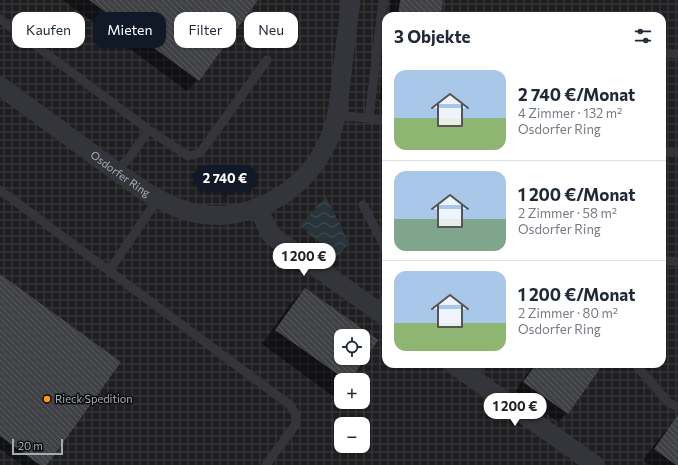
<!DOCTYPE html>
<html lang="de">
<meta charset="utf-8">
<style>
:root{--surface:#fff;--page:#f2f2f3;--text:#1f2937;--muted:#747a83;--line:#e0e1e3;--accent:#111827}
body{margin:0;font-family:Commissioner,sans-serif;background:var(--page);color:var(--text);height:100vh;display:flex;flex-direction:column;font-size:15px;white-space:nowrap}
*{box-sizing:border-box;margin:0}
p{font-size:13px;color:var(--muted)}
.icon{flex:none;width:22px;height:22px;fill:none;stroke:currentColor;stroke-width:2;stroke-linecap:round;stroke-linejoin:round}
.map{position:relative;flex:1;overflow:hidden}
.panel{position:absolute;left:382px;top:12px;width:284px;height:356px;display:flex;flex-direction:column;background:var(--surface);border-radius:12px;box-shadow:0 1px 3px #0004}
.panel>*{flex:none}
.hud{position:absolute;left:12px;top:12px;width:310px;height:36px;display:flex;gap:8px}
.controls{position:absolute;left:334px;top:329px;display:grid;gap:8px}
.controls a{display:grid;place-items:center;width:36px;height:36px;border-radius:8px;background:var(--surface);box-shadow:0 1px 3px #0004;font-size:20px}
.scale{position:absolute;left:12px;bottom:10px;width:51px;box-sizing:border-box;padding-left:4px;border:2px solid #a3acb6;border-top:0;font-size:11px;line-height:14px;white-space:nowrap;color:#a3acb6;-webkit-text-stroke:3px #0e0e10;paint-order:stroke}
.price{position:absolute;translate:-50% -34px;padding:0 9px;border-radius:14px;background:#fff;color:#222;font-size:13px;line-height:26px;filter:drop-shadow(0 1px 2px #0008)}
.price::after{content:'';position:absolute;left:50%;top:24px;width:12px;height:9px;margin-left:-6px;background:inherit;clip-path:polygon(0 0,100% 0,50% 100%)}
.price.current{background:var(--accent);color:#fff}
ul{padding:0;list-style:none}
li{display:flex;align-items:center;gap:12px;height:100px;padding:0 12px}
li+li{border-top:1px solid var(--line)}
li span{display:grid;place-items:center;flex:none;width:112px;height:80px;border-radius:12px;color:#555}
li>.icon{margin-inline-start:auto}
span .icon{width:48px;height:48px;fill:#fffc;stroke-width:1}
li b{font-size:17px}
h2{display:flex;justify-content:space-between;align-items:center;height:48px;padding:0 12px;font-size:17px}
.pill{padding:0 14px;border-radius:12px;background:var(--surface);box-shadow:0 1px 3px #0004;font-size:14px;line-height:36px}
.pill.current{background:var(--accent);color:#fff}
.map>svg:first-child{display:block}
.industrial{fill:url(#industrial-grid);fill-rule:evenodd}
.water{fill:url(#water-waves)}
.shadow{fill:#0007;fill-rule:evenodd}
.building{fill:url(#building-back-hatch);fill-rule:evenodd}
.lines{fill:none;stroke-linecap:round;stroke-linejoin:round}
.service{stroke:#34353a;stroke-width:9}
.minor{stroke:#34353a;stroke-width:19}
.poi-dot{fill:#fe9621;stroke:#0e0e10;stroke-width:1.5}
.labels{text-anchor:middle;stroke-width:3;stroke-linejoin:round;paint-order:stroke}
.street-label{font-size:11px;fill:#a3acb6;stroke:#0e0e10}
.poi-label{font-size:11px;fill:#a3acb6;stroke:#0e0e10;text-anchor:start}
</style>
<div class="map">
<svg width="678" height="465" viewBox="0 0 678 465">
<defs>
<pattern id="industrial-grid" width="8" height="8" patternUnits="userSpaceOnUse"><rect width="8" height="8" fill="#1f1f22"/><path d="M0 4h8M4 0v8" fill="none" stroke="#3c3d40"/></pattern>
<pattern id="water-waves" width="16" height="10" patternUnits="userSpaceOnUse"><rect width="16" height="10" fill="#283439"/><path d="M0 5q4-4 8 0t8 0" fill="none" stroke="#444f53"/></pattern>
<pattern id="building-back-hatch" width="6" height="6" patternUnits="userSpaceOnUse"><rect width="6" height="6" fill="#3f4145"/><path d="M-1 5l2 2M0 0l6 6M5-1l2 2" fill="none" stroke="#585a5e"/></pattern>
</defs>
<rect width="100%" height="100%" fill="#131315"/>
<!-- industrial -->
<path class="industrial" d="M 0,0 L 678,0 L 678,465 L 0,465 ZM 386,16 L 662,16 L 662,364 L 386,364 ZM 341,336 L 363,336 L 363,358 L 341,358 ZM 341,380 L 363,380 L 363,402 L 341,402 ZM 341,424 L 363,424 L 363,446 L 341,446 Z"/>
<!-- water -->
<path class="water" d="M 326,197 L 349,243 L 336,258 L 300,225 Z"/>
<!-- shadow -->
<path class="shadow" d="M 63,0 L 257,0 L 198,80 L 187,91 Z
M 391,0 L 442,0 L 440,16 L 389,16 Z
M 386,40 L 386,101 L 379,100 Z
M 0,275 L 45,465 L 22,465 L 0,449 Z
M 305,289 L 377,340 L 349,380 L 341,380 L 341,388 L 333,396 L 262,344 L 291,303 ZM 341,336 L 363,336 L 363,358 L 341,358 Z
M 534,364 L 602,364 L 567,413 L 558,422 L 515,391 Z
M 672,425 L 678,429 L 678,465 L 650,465 L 643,460 L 661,436 Z"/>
<!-- building -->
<path class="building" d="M 89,0 L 258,0 L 199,81 Z
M 400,0 L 443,0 L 441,16 L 398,16 Z
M 0,274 L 121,362 L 47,465 L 40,465 L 0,436 Z
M 305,288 L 378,340 L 350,380 L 346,380 L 275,330 ZM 341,336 L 363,336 L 363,358 L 341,358 Z
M 536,364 L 603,364 L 568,414 L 523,382 Z
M 678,415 L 678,465 L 676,465 L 654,449 Z"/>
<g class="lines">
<!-- service -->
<path class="service" d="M 0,19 L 149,130 L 129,158 L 116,171
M 662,53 L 678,54
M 336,115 L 386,120
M 369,118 L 383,0
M 149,130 L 188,156 L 200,153 L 267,60
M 662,151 L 678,153
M 0,190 L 290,405 L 296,415 L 296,424 L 266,465
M 363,205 L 386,249
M 662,260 L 678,262
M 109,271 L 157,200
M 380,312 L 386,295
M 635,364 L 669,403 L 678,407
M 472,377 L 482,364"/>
<!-- minor -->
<g class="minor">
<path id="s1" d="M 0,86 C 30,108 60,130 90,152 C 146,193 197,239 270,202 C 298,188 317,167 330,137 C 338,117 340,93 342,72 C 345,48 348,24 351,0"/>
<path d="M 258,208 L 271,235 L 386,317"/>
<path d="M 453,364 L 595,465"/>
</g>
</g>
<!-- markers -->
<circle class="poi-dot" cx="47" cy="399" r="4"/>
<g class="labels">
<!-- street labels -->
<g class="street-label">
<text dy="4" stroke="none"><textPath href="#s1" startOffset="149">Osdorfer Ring</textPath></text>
</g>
<!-- poi labels -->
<g class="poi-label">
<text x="55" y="403">Rieck Spedition</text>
</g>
</g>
</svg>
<div class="controls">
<a><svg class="icon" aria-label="locate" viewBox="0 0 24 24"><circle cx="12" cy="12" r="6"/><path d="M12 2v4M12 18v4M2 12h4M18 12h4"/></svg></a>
<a>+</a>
<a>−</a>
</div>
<div class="scale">20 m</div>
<b class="price current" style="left:225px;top:199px">2 740 €</b>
<b class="price" style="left:304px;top:277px">1 200 €</b>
<b class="price" style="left:515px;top:427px">1 200 €</b>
<div class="hud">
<a class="pill">Kaufen</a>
<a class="pill current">Mieten</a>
<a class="pill">Filter</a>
<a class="pill">Neu</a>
</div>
<section class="panel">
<h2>3 Objekte<svg class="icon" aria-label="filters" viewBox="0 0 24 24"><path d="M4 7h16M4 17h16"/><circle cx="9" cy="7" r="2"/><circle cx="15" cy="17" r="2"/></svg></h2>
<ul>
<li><span style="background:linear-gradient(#a9c7e8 60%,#8fb573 0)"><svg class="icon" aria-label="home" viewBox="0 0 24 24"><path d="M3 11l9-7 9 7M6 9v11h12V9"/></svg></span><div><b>2 740 €/Monat</b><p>4 Zimmer · 132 m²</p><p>Osdorfer Ring</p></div></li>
<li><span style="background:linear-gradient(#a9c7e8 60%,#7fa58c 0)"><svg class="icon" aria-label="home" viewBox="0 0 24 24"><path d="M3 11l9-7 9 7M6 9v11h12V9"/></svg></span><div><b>1 200 €/Monat</b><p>2 Zimmer · 58 m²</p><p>Osdorfer Ring</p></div></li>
<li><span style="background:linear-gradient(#a9c7e8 65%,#8fb573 0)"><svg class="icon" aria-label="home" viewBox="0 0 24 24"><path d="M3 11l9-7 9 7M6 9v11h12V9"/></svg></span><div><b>1 200 €/Monat</b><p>2 Zimmer · 80 m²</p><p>Osdorfer Ring</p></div></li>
</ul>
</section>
</div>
